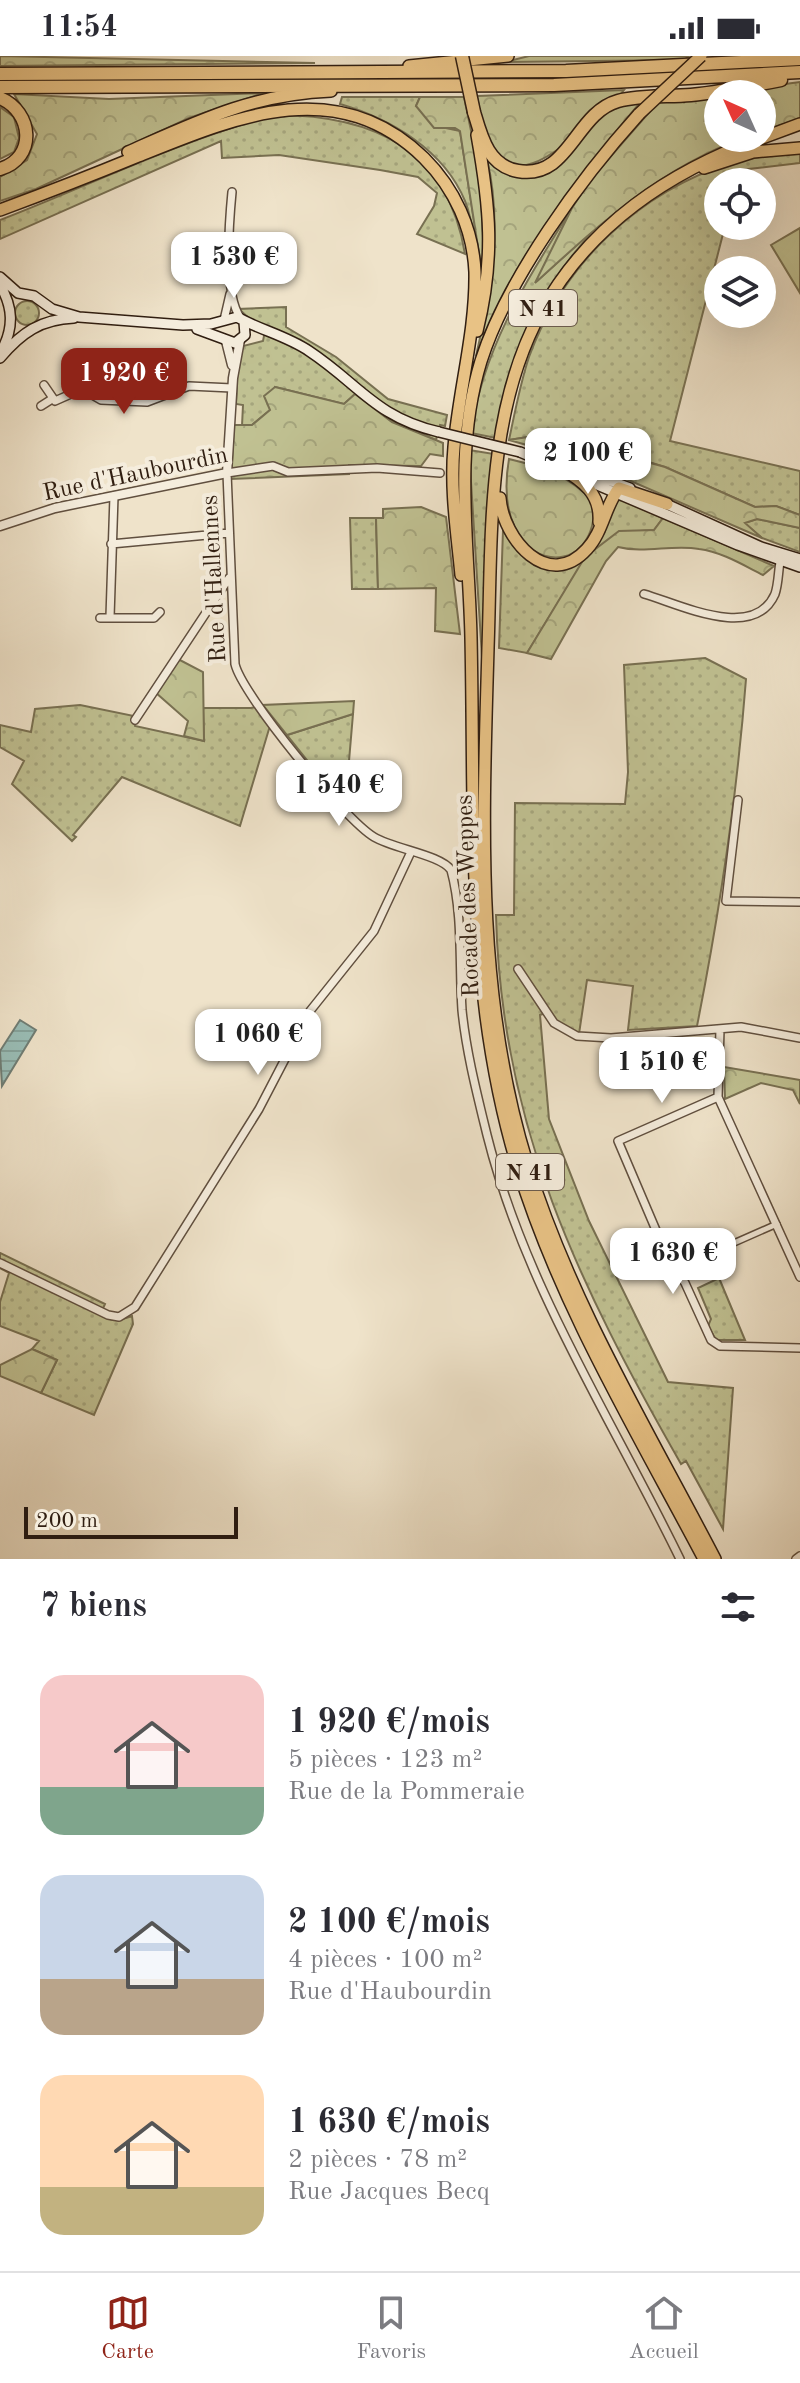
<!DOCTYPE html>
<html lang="fr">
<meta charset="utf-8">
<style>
:root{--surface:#fff;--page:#f7f7f7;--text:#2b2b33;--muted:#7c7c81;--line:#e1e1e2;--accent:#8f2418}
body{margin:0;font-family:"Old Standard TT",serif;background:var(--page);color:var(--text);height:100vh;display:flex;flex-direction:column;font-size:30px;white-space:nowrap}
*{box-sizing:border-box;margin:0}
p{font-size:26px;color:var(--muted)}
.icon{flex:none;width:44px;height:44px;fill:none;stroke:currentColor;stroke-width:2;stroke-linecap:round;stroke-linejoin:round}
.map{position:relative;height:1503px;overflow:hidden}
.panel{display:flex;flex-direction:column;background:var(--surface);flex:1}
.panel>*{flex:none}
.needle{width:52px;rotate:315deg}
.tools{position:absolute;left:704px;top:24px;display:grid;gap:16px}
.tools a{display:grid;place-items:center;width:72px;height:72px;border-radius:50%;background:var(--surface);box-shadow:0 8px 32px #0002;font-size:40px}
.scale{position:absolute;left:24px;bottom:20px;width:214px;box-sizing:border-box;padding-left:8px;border:4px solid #301e11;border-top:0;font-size:22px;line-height:28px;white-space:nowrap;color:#301e11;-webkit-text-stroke:6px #f5eddd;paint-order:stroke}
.price{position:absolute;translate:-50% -68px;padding:0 18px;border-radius:16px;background:#fff;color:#222;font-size:26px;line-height:52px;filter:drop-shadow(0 2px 4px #0008)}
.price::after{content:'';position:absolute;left:50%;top:48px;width:24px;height:18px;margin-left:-12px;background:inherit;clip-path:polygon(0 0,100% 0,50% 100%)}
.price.selected{background:var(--accent);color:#fff}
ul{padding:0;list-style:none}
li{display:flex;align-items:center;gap:24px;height:200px;padding:0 40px}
li span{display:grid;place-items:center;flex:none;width:224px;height:160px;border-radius:24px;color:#555}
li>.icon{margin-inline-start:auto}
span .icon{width:96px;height:96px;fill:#fffc;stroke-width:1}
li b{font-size:34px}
h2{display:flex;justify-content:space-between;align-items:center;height:96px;padding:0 40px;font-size:34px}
.status{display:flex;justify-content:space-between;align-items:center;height:56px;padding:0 40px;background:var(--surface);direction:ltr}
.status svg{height:22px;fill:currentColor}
.dock{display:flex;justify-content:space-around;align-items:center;height:112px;border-top:2px solid var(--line);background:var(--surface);font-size:22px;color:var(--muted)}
.dock a{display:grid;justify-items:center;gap:4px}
.dock .selected{color:var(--accent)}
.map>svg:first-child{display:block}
.grass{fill:url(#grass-dots);stroke:#787052;stroke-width:2}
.forest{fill:url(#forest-crowns);stroke:#787052;stroke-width:2}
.pitch{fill:#c0c192;stroke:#787052;stroke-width:2}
.water{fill:url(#water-rules);stroke:#707e75;stroke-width:2}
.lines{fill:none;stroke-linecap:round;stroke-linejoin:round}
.pedestrian-casing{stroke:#604f3f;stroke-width:8}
.minor-casing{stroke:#604f3f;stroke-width:10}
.tertiary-casing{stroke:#604f3f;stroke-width:11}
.secondary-casing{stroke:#301e11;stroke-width:12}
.trunk-casing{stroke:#301e11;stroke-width:14}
.motorway-casing{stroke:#301e11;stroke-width:15}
.pedestrian{stroke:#f5eddd;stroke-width:5}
.minor{stroke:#f5eddd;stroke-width:7}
.tertiary{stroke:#f5eddd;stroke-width:8}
.secondary{stroke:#f5eddd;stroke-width:9}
.trunk{stroke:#e8c285;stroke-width:11}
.motorway{stroke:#e8c285;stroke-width:12}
.secondary-bridge-casing{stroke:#301e11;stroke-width:12;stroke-linecap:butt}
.trunk-bridge-casing{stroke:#301e11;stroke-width:14;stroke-linecap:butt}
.motorway-bridge-casing{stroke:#301e11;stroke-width:15;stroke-linecap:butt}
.secondary-bridge{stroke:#f5eddd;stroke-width:9}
.trunk-bridge{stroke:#e8c285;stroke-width:11}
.motorway-bridge{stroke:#e8c285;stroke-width:12}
.labels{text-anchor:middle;stroke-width:8;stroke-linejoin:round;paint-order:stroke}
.shield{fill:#f5eddd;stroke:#6b5c4e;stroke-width:2}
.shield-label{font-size:22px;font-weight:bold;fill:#301e11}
.street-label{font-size:24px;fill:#301e11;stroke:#f5eddd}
</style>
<div class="status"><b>11:54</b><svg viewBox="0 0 49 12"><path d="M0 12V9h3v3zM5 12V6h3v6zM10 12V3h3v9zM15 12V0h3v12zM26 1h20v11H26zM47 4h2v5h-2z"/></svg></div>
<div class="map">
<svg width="800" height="1503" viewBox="0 0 800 1503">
<defs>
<pattern id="grass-dots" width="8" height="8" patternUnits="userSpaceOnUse" patternTransform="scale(2)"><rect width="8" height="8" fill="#c0c192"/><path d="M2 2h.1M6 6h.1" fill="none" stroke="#a5a57d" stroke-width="1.8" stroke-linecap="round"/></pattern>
<pattern id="forest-crowns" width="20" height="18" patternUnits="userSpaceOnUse" patternTransform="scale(2)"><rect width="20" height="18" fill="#c0c192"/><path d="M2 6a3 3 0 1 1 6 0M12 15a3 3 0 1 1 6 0" fill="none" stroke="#a5a57d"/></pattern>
<pattern id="water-rules" width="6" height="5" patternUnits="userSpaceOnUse" patternTransform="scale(2)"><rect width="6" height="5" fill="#9abeb7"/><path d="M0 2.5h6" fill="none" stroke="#85a39c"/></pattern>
</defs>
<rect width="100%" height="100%" fill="#efe3ca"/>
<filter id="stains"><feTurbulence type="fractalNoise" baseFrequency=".0025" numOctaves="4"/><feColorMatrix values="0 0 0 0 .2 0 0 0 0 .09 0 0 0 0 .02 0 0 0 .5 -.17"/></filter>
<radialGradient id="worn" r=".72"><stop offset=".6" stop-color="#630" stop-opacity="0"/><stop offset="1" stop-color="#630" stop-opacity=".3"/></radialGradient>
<!-- grass -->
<path class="grass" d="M 342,41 L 420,41 L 416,50 L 446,72 L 460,75 L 480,203 L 484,202 L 481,219 C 473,195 475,169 465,145 C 444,94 391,63 340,48 Z
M 276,59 C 373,59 448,93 465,198 L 417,178 L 434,150 L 437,137 L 418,121 L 380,114 L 279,99 L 222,102 L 221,85 L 0,183 L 0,164 C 93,128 180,84 276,59 Z
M 800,97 L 800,107 L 740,114 L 736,126 L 718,126 L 718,170 L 725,170 L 670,385 L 800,415 L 800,459 L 776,450 L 755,451 L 665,411 L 570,382 L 546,378 L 509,384 C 515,356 520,328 529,301 C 563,208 639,135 734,106 C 755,100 778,99 800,97 Z
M 572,152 L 537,225 L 602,166 C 542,226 509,298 496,382 L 471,377 C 483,291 527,224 572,152 Z
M15 257a12 12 0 1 1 24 0a12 12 0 1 1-24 0Z
M 286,251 L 286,271 L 336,301 L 388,343 L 447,359 L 445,370 L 440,369 L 436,384 L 392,366 L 355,338 L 344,348 L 275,331 L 270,354 L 252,369 L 242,370 L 243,349 L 236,348 L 238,302 L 243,290 L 263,285 L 266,270 L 253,266 L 239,253 Z
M 469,394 L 494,398 L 487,452 L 483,617 Z
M 617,442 L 663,462 L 654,474 L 640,475 L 586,501 L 527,597 L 499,592 L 503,474 C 525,512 536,508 577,507 Z
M 350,462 L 376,462 L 378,533 L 352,533 Z
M 757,463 L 800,472 L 800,496 L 762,482 L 744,467 Z
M 705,602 L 746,623 C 737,740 720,854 697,970 L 628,974 L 633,930 L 587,924 L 579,978 L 555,964 L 548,956 L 540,959 L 549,1063 L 589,1165 L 668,1326 L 733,1332 L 723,1473 L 686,1405 L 681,1408 C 579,1229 501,1070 496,859 L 514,859 L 515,747 L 625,748 L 628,716 L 624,609 Z
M 80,649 L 134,660 L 135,670 L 204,685 L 203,652 L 251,652 L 263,649 L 277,666 L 269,673 L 240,770 L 122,721 L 73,779 L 76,781 L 72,785 L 12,728 L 24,705 L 0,691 L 0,669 L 31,676 L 35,653 Z
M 353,658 L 345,752 L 287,679 Z
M 0,1197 L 105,1248 L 100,1259 C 113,1266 118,1265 132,1260 L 133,1268 L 94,1359 L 41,1337 L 57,1304 L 32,1293 L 39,1285 L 0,1270 L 0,1246 L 9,1217 L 0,1212 Z
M 719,1222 L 745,1284 L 716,1284 L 708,1270 L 711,1263 L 698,1232 Z"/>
<!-- forest -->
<path class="forest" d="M 0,0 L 315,7 L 0,10 Z
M 529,0 L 689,0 L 684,4 L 505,6 Z
M 800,26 L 800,62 L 762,76 L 762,38 L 718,38 L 718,82 L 744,82 C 660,112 600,168 535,227 L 572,152 L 591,123 L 659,45 Z
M 624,34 C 613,49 596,61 583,73 C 524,127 490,126 477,40 Z
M 264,37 L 189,62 L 36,133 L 0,145 L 0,121 L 27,104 L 37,78 L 14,38 L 109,43 Z
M 420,41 L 464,41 L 480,118 L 484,202 L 480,204 L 460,75 L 455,72 L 434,72 L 416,50 Z
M 630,47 L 639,48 C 574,124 516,207 476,300 C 491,234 503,170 487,103 L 494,110 L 532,121 L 610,52 Z
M 0,51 L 14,61 L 19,82 L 14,96 L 0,103 Z
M 275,331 L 344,348 L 355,338 L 392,366 L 443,387 L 443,400 L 430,398 L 421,410 L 349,409 L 349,418 L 231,423 L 234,369 L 252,369 L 270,354 L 264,340 Z
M 546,378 L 665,411 L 755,451 L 776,450 L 800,459 L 800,472 L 757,463 L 745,467 L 762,482 L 587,406 L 509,384 Z
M 509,403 C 543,411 571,420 594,447 C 598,531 489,519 509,403 Z
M 421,451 L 446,461 L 460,578 L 435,575 L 436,532 L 378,533 L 376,462 L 383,462 L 383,453 Z
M 663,462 L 774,510 L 763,519 C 743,509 722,496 699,493 C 672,488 645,498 618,491 L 606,505 L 551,603 L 527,597 L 585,501 L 619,475 L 654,474 Z
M 176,602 L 203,616 L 204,685 L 184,680 L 188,665 L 155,636 Z
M 354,645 L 353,658 L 287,679 L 263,649 Z
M 724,1011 L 800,1024 L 800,1048 L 793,1034 L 761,1027 L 725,1043 Z
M 32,1293 L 57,1304 L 41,1337 L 0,1320 L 0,1309 Z"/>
<!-- pitch -->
<path class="pitch" d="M 800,172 L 800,237 L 771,189 Z"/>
<!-- water -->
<path class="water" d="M 20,964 L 36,974 L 2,1030 L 0,995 Z"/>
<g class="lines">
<!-- pedestrian casing -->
<g class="pedestrian-casing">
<path id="pedestrian" d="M 675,1213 L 777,1168"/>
</g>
<!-- minor casing -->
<g class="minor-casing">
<path id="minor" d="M 232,136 C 229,167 223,238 241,263
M 224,264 L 230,238
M 44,329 L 55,345 L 82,333 L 101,344 L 147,346 L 189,330 L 232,332
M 41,350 L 52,343
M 440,417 L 377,412 L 288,416 L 273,410 L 227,417 L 235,608 C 242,639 345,764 374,781 C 394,793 441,799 451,814 C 463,858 459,909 462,954 C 466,995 477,1038 487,1079 C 525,1231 612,1363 680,1503
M 111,488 L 229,477
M 644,538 C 679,548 754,586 775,538 C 779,526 778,513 781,501
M 110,561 L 114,440
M 100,562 L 154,562 L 160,556
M 135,664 L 229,522
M 738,744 L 726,845 L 800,846
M 518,913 L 554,967 L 577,980 L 611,982 L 741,971 L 800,982
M 720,973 L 718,1041 L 800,1221
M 718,1041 L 618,1085 L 667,1200 L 685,1227 L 711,1284 L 720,1290 L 800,1292
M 0,1207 L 108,1259 L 119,1261 L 135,1251 L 259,1053 L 310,955 L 374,875 L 410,798
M 796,1503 L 800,1500"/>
</g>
<!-- tertiary casing -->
<g class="tertiary-casing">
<path id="tertiary" d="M 226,285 L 232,309
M 0,470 L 55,452 L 227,417 L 233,322 L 240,284"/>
</g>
<!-- secondary casing -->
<g class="secondary-casing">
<path id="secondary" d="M 0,221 L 18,237 L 34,240 L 52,253 L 79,261 L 183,269 L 211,268 L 237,261 C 260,274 287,280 309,295 C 359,328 375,361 439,376
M 0,229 C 13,251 14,271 2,294
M 197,273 L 235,287 L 245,279 L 244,266
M 0,302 C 21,277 41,263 74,262
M 520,396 L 738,489 L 800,511
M 547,401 L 630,432
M 662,446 L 761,491 L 800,503"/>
</g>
<!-- trunk casing -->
<g class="trunk-casing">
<path id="trunk" d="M 409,10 L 508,0
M 639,58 C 582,121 507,223 481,305 C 453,396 469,489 471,582 C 475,760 465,939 518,1112 C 560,1249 637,1376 704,1503
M 762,82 L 800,68
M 128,96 C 198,65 253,38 331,35
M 704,112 L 753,96 L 800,92
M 0,154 C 46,137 90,120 136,101 C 233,62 336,16 424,102 C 455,133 473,173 475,216 C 476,275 459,333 454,391 C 450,433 457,477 461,519
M 477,275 C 495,202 490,151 477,79
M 561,412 C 583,425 601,438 599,466
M 500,442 C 503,483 548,536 587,493 C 603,476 605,450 619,432 L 667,448
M 715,1503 C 648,1374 570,1246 527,1107 C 475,939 483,766 488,592 C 492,481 486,356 541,256 C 590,168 669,116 761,82"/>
</g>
<!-- motorway casing -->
<g class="motorway-casing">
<path id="motorway" d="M 0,18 L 566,15 L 800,3
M 0,31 L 554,29 L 800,16
M 0,42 C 33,56 37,102 0,113
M 474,56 C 481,80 488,110 518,115 C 569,124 575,57 618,45 C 641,39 667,41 691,39 C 721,36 751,30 781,24"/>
</g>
<!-- pedestrian -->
<use href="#pedestrian" class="pedestrian"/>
<!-- minor -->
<use href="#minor" class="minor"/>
<!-- tertiary -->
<use href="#tertiary" class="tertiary"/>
<!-- secondary -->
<use href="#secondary" class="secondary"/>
<!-- trunk -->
<use href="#trunk" class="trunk"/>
<!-- motorway -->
<use href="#motorway" class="motorway"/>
<!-- secondary-bridge casing -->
<g class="secondary-bridge-casing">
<path id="secondary-bridge" d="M 439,376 L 520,396"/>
</g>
<!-- trunk-bridge casing -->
<g class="trunk-bridge-casing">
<path id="trunk-bridge" d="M 639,58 L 701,0"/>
</g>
<!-- motorway-bridge casing -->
<g class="motorway-bridge-casing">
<path id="motorway-bridge" d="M 462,0 L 474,56"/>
</g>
<!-- secondary-bridge -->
<use href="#secondary-bridge" class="secondary-bridge"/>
<!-- trunk-bridge -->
<use href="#trunk-bridge" class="trunk-bridge"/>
<!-- motorway-bridge -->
<use href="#motorway-bridge" class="motorway-bridge"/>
</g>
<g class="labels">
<!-- shield labels -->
<g class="shield">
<rect x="509" y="234" width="68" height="36" rx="6"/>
<rect x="496" y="1098" width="68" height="36" rx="6"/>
</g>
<g class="shield-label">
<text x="543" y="260">N 41</text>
<text x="530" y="1124">N 41</text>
</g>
<!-- street labels -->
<g class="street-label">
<text transform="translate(135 417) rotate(-12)" y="8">Rue d'Haubourdin</text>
<text transform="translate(213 523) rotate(-93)" y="8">Rue d'Hallennes</text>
<text transform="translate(467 840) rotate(-92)" y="8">Rocade des Weppes</text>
</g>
</g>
<rect width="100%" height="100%" filter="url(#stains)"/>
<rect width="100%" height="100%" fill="url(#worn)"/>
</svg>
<div class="tools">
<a><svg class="needle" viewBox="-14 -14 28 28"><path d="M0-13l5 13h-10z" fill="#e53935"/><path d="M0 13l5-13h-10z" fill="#7c7c81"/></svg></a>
<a><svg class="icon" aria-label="locate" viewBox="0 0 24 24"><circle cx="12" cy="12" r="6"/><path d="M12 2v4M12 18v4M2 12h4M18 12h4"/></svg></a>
<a><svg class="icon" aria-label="layers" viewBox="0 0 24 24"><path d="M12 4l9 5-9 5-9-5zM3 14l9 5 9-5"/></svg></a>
</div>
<div class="scale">200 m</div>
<b class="price" style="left:234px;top:244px">1 530 €</b>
<b class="price selected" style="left:124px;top:360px">1 920 €</b>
<b class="price" style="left:588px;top:440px">2 100 €</b>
<b class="price" style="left:339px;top:772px">1 540 €</b>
<b class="price" style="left:258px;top:1021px">1 060 €</b>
<b class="price" style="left:662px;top:1049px">1 510 €</b>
<b class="price" style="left:673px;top:1240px">1 630 €</b>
</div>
<section class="panel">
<h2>7 biens<svg class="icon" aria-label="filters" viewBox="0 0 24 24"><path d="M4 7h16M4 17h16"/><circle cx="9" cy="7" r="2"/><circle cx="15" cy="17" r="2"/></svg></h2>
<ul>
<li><span style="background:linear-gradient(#f6c9c9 70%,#7fa58c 0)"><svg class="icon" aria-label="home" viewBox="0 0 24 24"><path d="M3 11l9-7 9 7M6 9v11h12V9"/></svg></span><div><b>1 920 €/mois</b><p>5 pièces · 123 m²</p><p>Rue de la Pommeraie</p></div></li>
<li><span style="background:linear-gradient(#c9d6e8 65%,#b9a48a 0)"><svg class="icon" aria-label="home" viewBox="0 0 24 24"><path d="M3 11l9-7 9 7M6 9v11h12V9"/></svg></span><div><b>2 100 €/mois</b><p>4 pièces · 100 m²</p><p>Rue d'Haubourdin</p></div></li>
<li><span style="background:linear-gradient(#ffd9b3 70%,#c2b280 0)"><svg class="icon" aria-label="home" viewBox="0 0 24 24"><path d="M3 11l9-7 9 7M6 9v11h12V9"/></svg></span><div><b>1 630 €/mois</b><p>2 pièces · 78 m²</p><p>Rue Jacques Becq</p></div></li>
</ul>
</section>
<nav class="dock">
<a class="selected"><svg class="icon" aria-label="map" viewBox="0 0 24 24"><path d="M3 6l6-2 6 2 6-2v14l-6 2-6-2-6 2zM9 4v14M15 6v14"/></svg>Carte</a>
<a><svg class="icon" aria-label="saved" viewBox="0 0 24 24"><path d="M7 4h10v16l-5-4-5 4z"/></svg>Favoris</a>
<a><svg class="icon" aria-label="home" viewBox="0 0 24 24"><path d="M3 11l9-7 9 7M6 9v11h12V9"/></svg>Accueil</a>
</nav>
